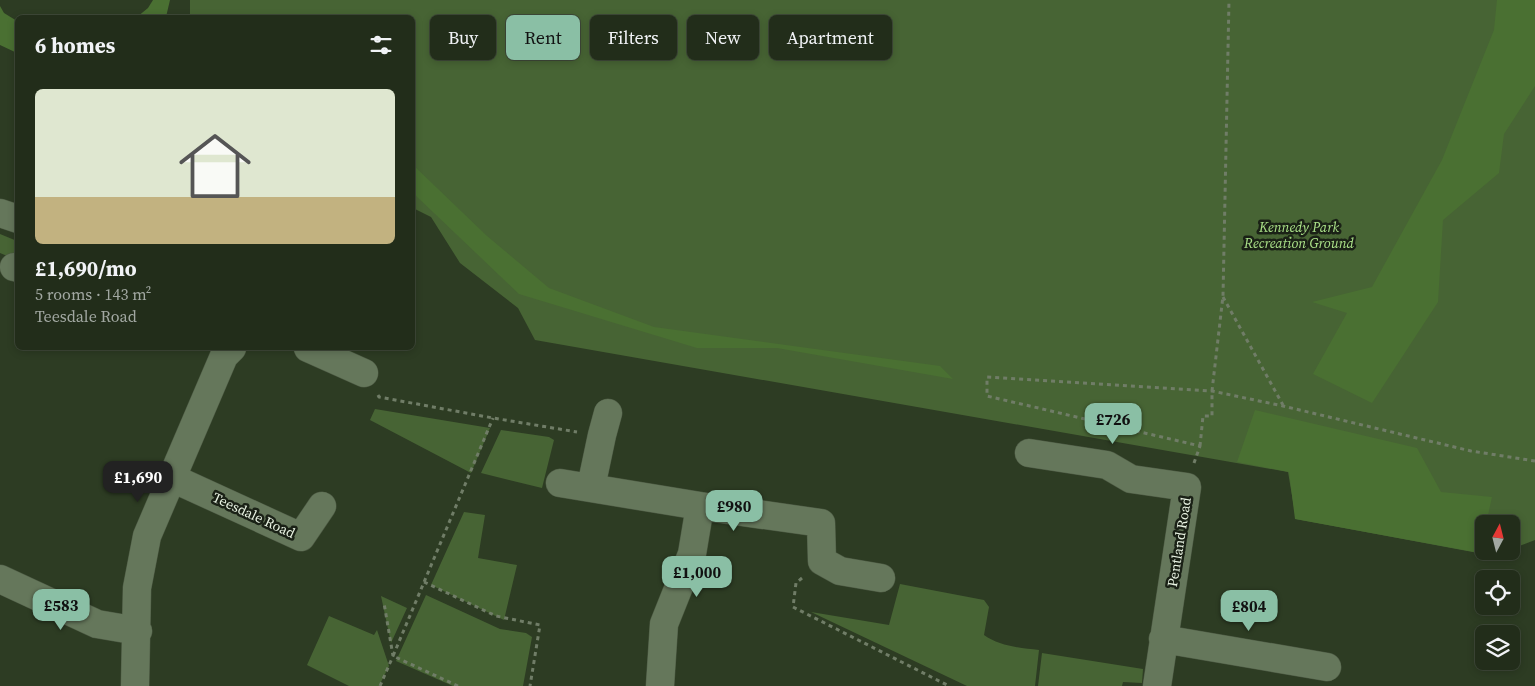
<!DOCTYPE html>
<meta charset="utf-8">
<style>
:root{--surface:#222d1a;--page:#2a3523;--text:#f1f3f6;--muted:#a2a8a2;--line:#3f4939;--accent:#8abfa5}
body{margin:0;font-family:"Source Serif 4",serif;background:var(--page);color:var(--text);height:100vh;display:flex;flex-direction:column;font-size:19px;white-space:nowrap}
*{box-sizing:border-box;margin:0}
p{font-size:16px;color:var(--muted)}
.icon{flex:none;width:28px;height:28px;fill:none;stroke:currentColor;stroke-width:2;stroke-linecap:round;stroke-linejoin:round}
.map{position:relative;flex:1;overflow:hidden}
.details{position:absolute;left:15px;top:15px;width:400px;height:335px;display:flex;flex-direction:column;background:var(--surface);border-radius:8px;box-shadow:0 2px 8px #0003,0 0 0 1px var(--line)}
.details>*{flex:none}
.guide{position:absolute;left:430px;top:15px;width:475px;height:45px;display:flex;gap:10px}
.needle{width:32px;rotate:7deg}
.fabs{position:absolute;left:1475px;top:515px;display:grid;gap:10px}
.fabs a{display:grid;place-items:center;width:45px;height:45px;border-radius:8px;background:var(--surface);box-shadow:0 2px 8px #0003,0 0 0 1px var(--line);font-size:25px}
.price{position:absolute;translate:-50% -42px;padding:0 11px;border-radius:10px;background:var(--accent);color:#111;font-size:16px;line-height:32px;filter:drop-shadow(0 1px 2px #0008)}
.price::after{content:'';position:absolute;left:50%;top:30px;width:15px;height:11px;margin-left:-8px;background:inherit;clip-path:polygon(0 0,100% 0,50% 100%)}
.price.active{background:#222;color:#fff}
ul{padding:0;list-style:none}
li{display:grid;align-content:center;gap:10px;height:265px;padding:0 20px}
li span{display:grid;place-items:center;height:155px;border-radius:8px;color:#555}
li>.icon{margin-inline-start:auto}
span .icon{width:90px;height:90px;fill:#fffc;stroke-width:1}
li b{font-size:21px}
h2{display:flex;justify-content:space-between;align-items:center;height:60px;padding:0 20px;font-size:21px}
.chip{padding:0 18px;border-radius:8px;background:var(--surface);box-shadow:0 2px 8px #0003,0 0 0 1px var(--line);font-size:18px;line-height:45px}
.chip.active{background:var(--accent);color:#111}
.map>svg:first-child{display:block}
.green{fill:#476434}
.forest{fill:#4a7032}
.lines{fill:none;stroke-linecap:round;stroke-linejoin:round}
.minor-casing{stroke:#4c5943;stroke-width:29}
.path{stroke:#707d67;stroke-width:3;stroke-dasharray:4 4;stroke-linecap:butt}
.minor{stroke:#65775b;stroke-width:28}
.labels{text-anchor:middle;stroke-width:5;stroke-linejoin:round;paint-order:stroke}
.park-label{font-size:14px;font-style:italic;fill:#aae188;stroke:#1a2116}
.street-label{font-size:14px;fill:#e9f3e3;stroke:#1a2116}
</style>
<div class="map">
<svg width="1535" height="686" viewBox="0 0 1535 686">
<rect width="100%" height="100%" fill="#2d3c23"/>
<!-- green -->
<path class="green" d="M 190,0 L 1535,0 L 1535,540 L 1511,549 L 1511,524 L 1484,524 L 1484,551 L 1506,551 L 1494,556 L 1296,519 L 1288,472 L 535,340 L 518,308 L 460,263 L 431,217 L 413,208 L 412,18 L 190,17 Z
M 0,234 L 17,241 L 17,260 L 0,253 Z
M 375,409 L 490,428 L 471,473 L 370,420 Z
M 501,430 L 549,437 L 554,440 L 542,488 L 481,473 Z
M 464,512 L 485,515 L 478,558 L 517,565 L 504,620 L 431,585 Z
M 900,584 L 984,600 L 989,607 L 984,635 C 999,646 1020,648 1039,650 L 1035,686 L 967,686 L 811,612 L 889,625 Z
M 426,595 L 500,629 L 526,633 L 532,637 L 523,686 L 453,686 L 396,661 Z
M 381,596 L 407,608 L 391,643 Z
M 329,616 L 374,635 L 377,630 L 389,666 L 379,686 L 349,686 L 307,665 Z
M 1042,653 L 1143,669 L 1142,683 L 1123,682 L 1122,686 L 1038,686 Z"/>
<!-- forest -->
<path class="forest" d="M 153,0 L 170,0 L 166,17 L 137,17 L 148,8 Z
M 1497,0 L 1535,0 L 1535,86 L 1504,134 L 1499,173 L 1443,220 L 1438,302 L 1372,403 L 1313,374 L 1347,313 L 1312,302 L 1372,287 L 1442,160 L 1494,30 Z
M 0,6 L 4,13 L 17,21 L 17,53 L 0,45 Z
M 412,164 L 487,236 L 549,288 L 654,327 L 940,366 L 953,379 L 777,348 L 697,348 L 519,294 L 413,193 Z
M 1255,410 L 1417,448 L 1441,492 L 1492,497 L 1486,524 L 1484,524 L 1484,536 L 1480,553 L 1295,519 L 1289,472 L 1237,462 Z"/>
<g class="lines">
<!-- minor casing -->
<g class="minor-casing">
<path id="minor" d="M 0,213 L 18,219
M 14,267 L 18,268
M 308,348 L 364,373
M 1029,453 L 1107,465 L 1131,479 L 1187,487 L 1157,686
M 172,478 L 301,537 L 322,506
M 560,483 L 700,506 L 821,523 L 822,561 L 840,571 L 881,578
M 591,487 L 602,435 L 608,413
M 0,579 L 97,624 L 138,631
M 1163,639 L 1327,667
M 135,686 L 137,588 L 147,536 L 224,356 L 232,348
M 660,686 L 664,624 L 692,554 L 700,506"/>
</g>
<!-- path -->
<path class="path" d="M 1223,297 L 1283,405
M 378,395 L 379,397 L 493,418 L 577,432
M 1200,446 L 1203,416 L 1212,416 L 1212,391 L 1223,296 L 1229,0
M 1194,463 L 1200,446 L 987,396 L 987,377 L 1212,391 L 1283,406 L 1471,451 L 1535,461
M 802,578 L 796,583 L 793,607 L 949,686
M 424,582 L 496,616 L 540,625 L 530,686
M 380,686 L 393,656 L 384,603
M 458,686 L 393,656 L 493,418"/>
<!-- minor -->
<use href="#minor" class="minor"/>
</g>
<g class="labels">
<!-- park labels -->
<g class="park-label">
<text x="1299" y="232">Kennedy Park<tspan x="1299" dy="16">Recreation Ground</tspan></text>
</g>
<!-- street labels -->
<g class="street-label">
<text transform="translate(254 515) rotate(25)" y="5">Teesdale Road</text>
<text transform="translate(1179 542) rotate(-81)" y="5">Pentland Road</text>
</g>
</g>
</svg>
<div class="fabs">
<a><svg class="needle" viewBox="-14 -14 28 28"><path d="M0-13l5 13h-10z" fill="#e53935"/><path d="M0 13l5-13h-10z" fill="#a2a8a2"/></svg></a>
<a><svg class="icon" aria-label="locate" viewBox="0 0 24 24"><circle cx="12" cy="12" r="6"/><path d="M12 2v4M12 18v4M2 12h4M18 12h4"/></svg></a>
<a><svg class="icon" aria-label="layers" viewBox="0 0 24 24"><path d="M12 4l9 5-9 5-9-5zM3 14l9 5 9-5"/></svg></a>
</div>
<b class="price" style="left:1113px;top:445px">£726</b>
<b class="price active" style="left:138px;top:503px">£1,690</b>
<b class="price" style="left:734px;top:532px">£980</b>
<b class="price" style="left:697px;top:598px">£1,000</b>
<b class="price" style="left:61px;top:631px">£583</b>
<b class="price" style="left:1249px;top:632px">£804</b>
<div class="guide">
<a class="chip">Buy</a>
<a class="chip active">Rent</a>
<a class="chip">Filters</a>
<a class="chip">New</a>
<a class="chip">Apartment</a>
</div>
<section class="details">
<h2>6 homes<svg class="icon" aria-label="filters" viewBox="0 0 24 24"><path d="M4 7h16M4 17h16"/><circle cx="9" cy="7" r="2"/><circle cx="15" cy="17" r="2"/></svg></h2>
<ul>
<li><span style="background:linear-gradient(#dfe7d0 70%,#c2b280 0)"><svg class="icon" aria-label="home" viewBox="0 0 24 24"><path d="M3 11l9-7 9 7M6 9v11h12V9"/></svg></span><div><b>£1,690/mo</b><p>5 rooms · 143 m²</p><p>Teesdale Road</p></div></li>
</ul>
</section>
</div>
